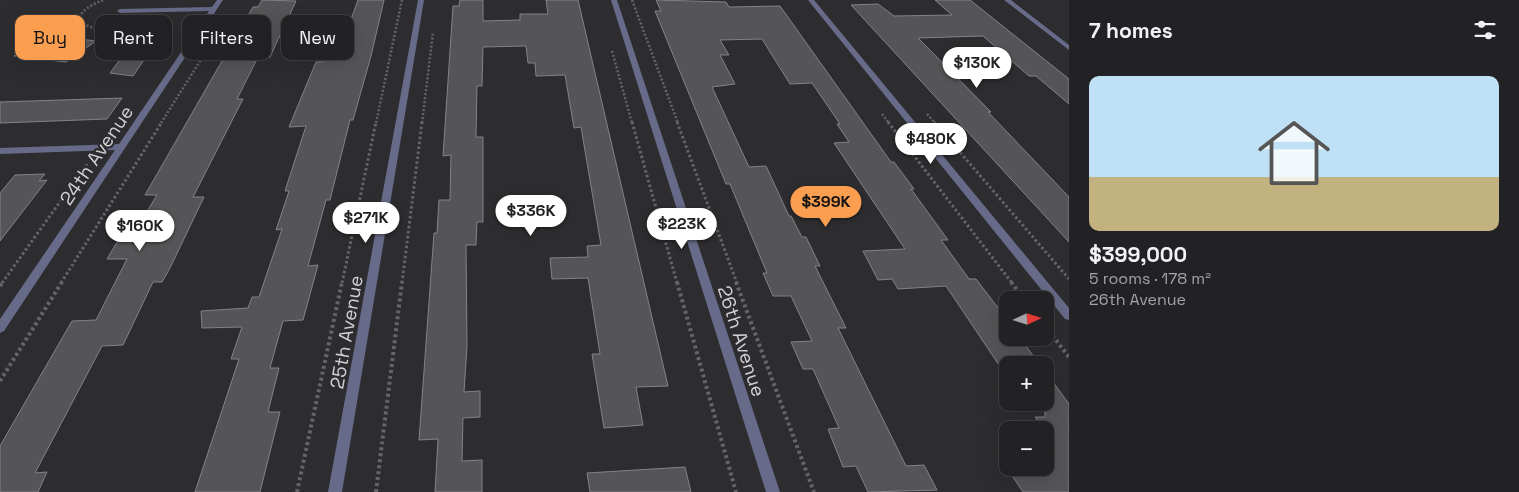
<!DOCTYPE html>
<meta charset="utf-8">
<style>
:root{--surface:#222224;--page:#2e2f31;--text:#f1f3f6;--muted:#a2a4a6;--line:#3f3f41;--accent:#fb9e50}
body{margin:0;font-family:"Space Grotesk",sans-serif;background:var(--page);color:var(--text);height:100vh;display:flex;flex-direction:column;font-size:19px;white-space:nowrap}
*{box-sizing:border-box;margin:0}
p{font-size:16px;color:var(--muted)}
.icon{flex:none;width:28px;height:28px;fill:none;stroke:currentColor;stroke-width:2;stroke-linecap:round;stroke-linejoin:round}
.map{position:relative;flex:1;overflow:hidden}
.side{display:flex;flex-direction:column;background:var(--surface);width:450px}
.side>*{flex:none}
.banner{position:absolute;left:15px;top:15px;width:475px;height:45px;display:flex;gap:10px}
.needle{width:32px;rotate:86deg}
.fabs{position:absolute;left:999px;top:291px;display:grid;gap:10px}
.fabs a{display:grid;place-items:center;width:55px;height:55px;border-radius:10px;background:var(--surface);box-shadow:0 5px 20px #0002,0 0 0 1px var(--line);font-size:25px}
.price{position:absolute;translate:-50% -42px;padding:0 11px;border-radius:18px;background:#fff;color:#222;font-size:16px;line-height:32px;filter:drop-shadow(0 1px 2px #0008)}
.price::after{content:'';position:absolute;left:50%;top:30px;width:15px;height:11px;margin-left:-8px;background:inherit;clip-path:polygon(0 0,100% 0,50% 100%)}
.price.on{background:var(--accent);color:#111}
ul{padding:0;list-style:none}
li{display:grid;align-content:center;gap:10px;height:265px;padding:0 20px}
li span{display:grid;place-items:center;height:155px;border-radius:10px;color:#555}
li>.icon{margin-inline-start:auto}
span .icon{width:90px;height:90px;fill:#fffc;stroke-width:1}
li b{font-size:21px}
h2{display:flex;justify-content:space-between;align-items:center;height:60px;padding:0 20px;font-size:21px}
.chip{padding:0 18px;border-radius:10px;background:var(--surface);box-shadow:0 5px 20px #0002,0 0 0 1px var(--line);font-size:18px;line-height:45px}
.chip.on{background:var(--accent);color:#111}
main{display:flex;flex:1;min-height:0}
.map>svg:first-child{display:block}
.building{fill:#555558;stroke:#838387}
.lines{fill:none;stroke-linecap:round;stroke-linejoin:round}
.path-far2{stroke:#656568;stroke-width:2.5;stroke-dasharray:2 2;stroke-linecap:butt}
.path-far1{stroke:#656568;stroke-width:3;stroke-dasharray:2.5 2.5;stroke-linecap:butt}
.path{stroke:#656568;stroke-width:4;stroke-dasharray:3 3;stroke-linecap:butt}
.street{fill:#676a88;fill-rule:evenodd}
.labels{text-anchor:middle;stroke-width:4.5;stroke-linejoin:round;paint-order:stroke}
.street-label{font-size:19px;fill:#d1d1d3;stroke:#2d2d30}
</style>
<main>
<div class="map">
<svg width="1069" height="492" viewBox="0 0 1069 492">
<rect width="100%" height="100%" fill="#2d2d30"/>
<!-- building -->
<path class="building" d="M 262,0 L 296,1 L 270,57 L 258,57 L 237,99 L 243,99 L 193,197 L 204,197 L 170,268 L 162,282 L 153,282 L 123,345 L 102,346 L 35,473 L 47,472 L 38,492 L 0,492 L 0,446 L 72,321 L 96,320 L 127,259 L 107,259 L 122,234 L 134,233 L 157,195 L 145,195 L 253,7 L 258,7 Z
M 358,0 L 384,0 L 371,56 L 353,120 L 350,120 L 330,200 L 326,200 L 308,266 L 318,265 L 303,320 L 283,321 L 270,368 L 279,368 L 268,412 L 280,412 L 260,492 L 195,492 L 239,359 L 231,359 L 242,327 L 202,328 L 201,311 L 248,308 L 252,297 L 259,297 L 282,229 L 276,230 L 289,191 L 285,191 L 306,126 L 289,127 L 316,62 L 323,62 L 328,50 L 340,50 Z
M 460,0 L 483,0 L 483,21 L 520,20 L 520,14 L 548,14 L 546,0 L 578,0 L 668,386 L 636,387 L 643,425 L 604,428 L 592,354 L 600,354 L 588,278 L 552,279 L 550,258 L 588,257 L 587,246 L 601,245 L 581,127 L 574,128 L 565,75 L 536,76 L 535,63 L 528,63 L 526,46 L 483,47 L 482,86 L 477,86 L 476,137 L 483,137 L 483,222 L 477,222 L 476,245 L 466,245 L 467,346 L 464,392 L 480,391 L 480,417 L 463,418 L 462,461 L 482,460 L 482,492 L 435,492 L 438,439 L 419,440 L 434,233 L 437,233 L 439,200 L 450,200 L 451,155 L 443,156 L 453,6 L 459,6 Z
M 656,0 L 726,2 L 729,7 L 780,6 L 891,162 L 894,162 L 914,189 L 911,189 L 948,240 L 941,240 L 969,279 L 976,279 L 1008,321 L 1008,338 L 1020,338 L 1040,365 L 999,365 L 946,286 L 898,289 L 892,279 L 878,280 L 863,251 L 905,249 L 834,143 L 849,142 L 837,124 L 840,124 L 812,83 L 790,84 L 762,39 L 720,40 L 729,55 L 720,55 L 735,84 L 712,87 L 749,167 L 766,166 L 789,216 L 791,216 L 802,237 L 806,237 L 820,266 L 815,266 L 846,328 L 838,328 L 906,466 L 924,465 L 937,490 L 868,492 L 856,466 L 843,467 L 828,429 L 839,428 L 813,369 L 803,369 L 791,342 L 812,341 L 791,296 L 773,296 L 763,273 L 767,273 L 730,184 L 726,184 L 655,11 L 661,11 Z
M 935,0 L 970,0 L 1069,79 L 1069,104 L 1036,76 L 1029,76 L 983,36 L 918,38 L 991,112 L 988,112 L 1069,197 L 1069,242 L 851,5 L 878,4 L 894,16 L 952,15 Z
M 46,35 L 96,41 L 66,62 L 14,56 Z
M 157,41 L 133,76 L 110,73 L 133,42 Z
M 122,98 L 107,119 L 0,123 L 0,102 Z
M 45,174 L 39,181 L 47,180 L 0,241 L 0,193 L 15,175 Z
M 1045,371 L 1069,404 L 1069,492 L 1023,492 L 1007,468 L 1045,468 L 1045,430 L 1035,417 L 1045,417 Z
M 685,467 L 691,492 L 590,492 L 587,473 Z"/>
<g class="lines">
<!-- path-far2 -->
<path class="path-far2" d="M 103,0 C 92,5 81,9 78,22 L 98,30 L 130,26
M 632,0 L 678,123
M 612,51 L 632,123
M 882,114 L 889,123
M 927,114 L 935,123
M 116,123 L 121,115
M 161,123 L 202,58
M 376,123 L 402,0
M 422,123 L 433,33"/>
<!-- path-far1 -->
<path class="path-far1" d="M 632,122 L 677,283
M 677,122 L 737,283
M 888,122 L 1012,283
M 934,122 L 1069,279
M 109,133 L 116,122
M 2,283 L 87,164
M 61,283 L 162,122
M 342,283 L 376,122
M 402,283 L 422,122"/>
<!-- path -->
<path class="path" d="M 677,282 L 736,492
M 736,282 L 814,492
M 1011,282 L 1025,300
M 0,286 L 3,282
M 1045,326 L 1069,357
M 0,381 L 62,282
M 297,492 L 342,282
M 376,492 L 402,282"/>
<!-- street -->
<path class="street" d="M 217,0 L 223,0 L 4,331 L 0,333 L 0,319 L 115,150 L 0,154 L 0,148 L 119,144 L 209,11 L 120,13 L 117,11 L 120,9 L 212,7 Z
M 418,0 L 424,0 L 342,492 L 328,492 Z
M 611,0 L 617,0 L 780,492 L 766,492 Z
M 808,0 L 814,0 L 1069,308 L 1069,320 L 1065,319 Z
M 1004,0 L 1011,0 L 1069,45 L 1069,50 Z"/>
</g>
<g class="labels">
<!-- street labels -->
<g class="street-label">
<text transform="translate(96 155) rotate(-56)" y="7">24th Avenue</text>
<text transform="translate(346 332) rotate(-80)" y="7">25th Avenue</text>
<text transform="translate(742 341) rotate(72)" y="7">26th Avenue</text>
</g>
</g>
</svg>
<div class="fabs">
<a><svg class="needle" viewBox="-14 -14 28 28"><path d="M0-13l5 13h-10z" fill="#e53935"/><path d="M0 13l5-13h-10z" fill="#a2a4a6"/></svg></a>
<a>+</a>
<a>−</a>
</div>
<b class="price" style="left:977px;top:89px">$130K</b>
<b class="price" style="left:931px;top:165px">$480K</b>
<b class="price on" style="left:826px;top:228px">$399K</b>
<b class="price" style="left:531px;top:237px">$336K</b>
<b class="price" style="left:366px;top:244px">$271K</b>
<b class="price" style="left:682px;top:250px">$223K</b>
<b class="price" style="left:140px;top:252px">$160K</b>
<div class="banner">
<a class="chip on">Buy</a>
<a class="chip">Rent</a>
<a class="chip">Filters</a>
<a class="chip">New</a>
</div>
</div>
<section class="side">
<h2>7 homes<svg class="icon" aria-label="filters" viewBox="0 0 24 24"><path d="M4 7h16M4 17h16"/><circle cx="9" cy="7" r="2"/><circle cx="15" cy="17" r="2"/></svg></h2>
<ul>
<li><span style="background:linear-gradient(#bfe0f5 65%,#c2b280 0)"><svg class="icon" aria-label="home" viewBox="0 0 24 24"><path d="M3 11l9-7 9 7M6 9v11h12V9"/></svg></span><div><b>$399,000</b><p>5 rooms · 178 m²</p><p>26th Avenue</p></div></li>
</ul>
</section>
</main>
